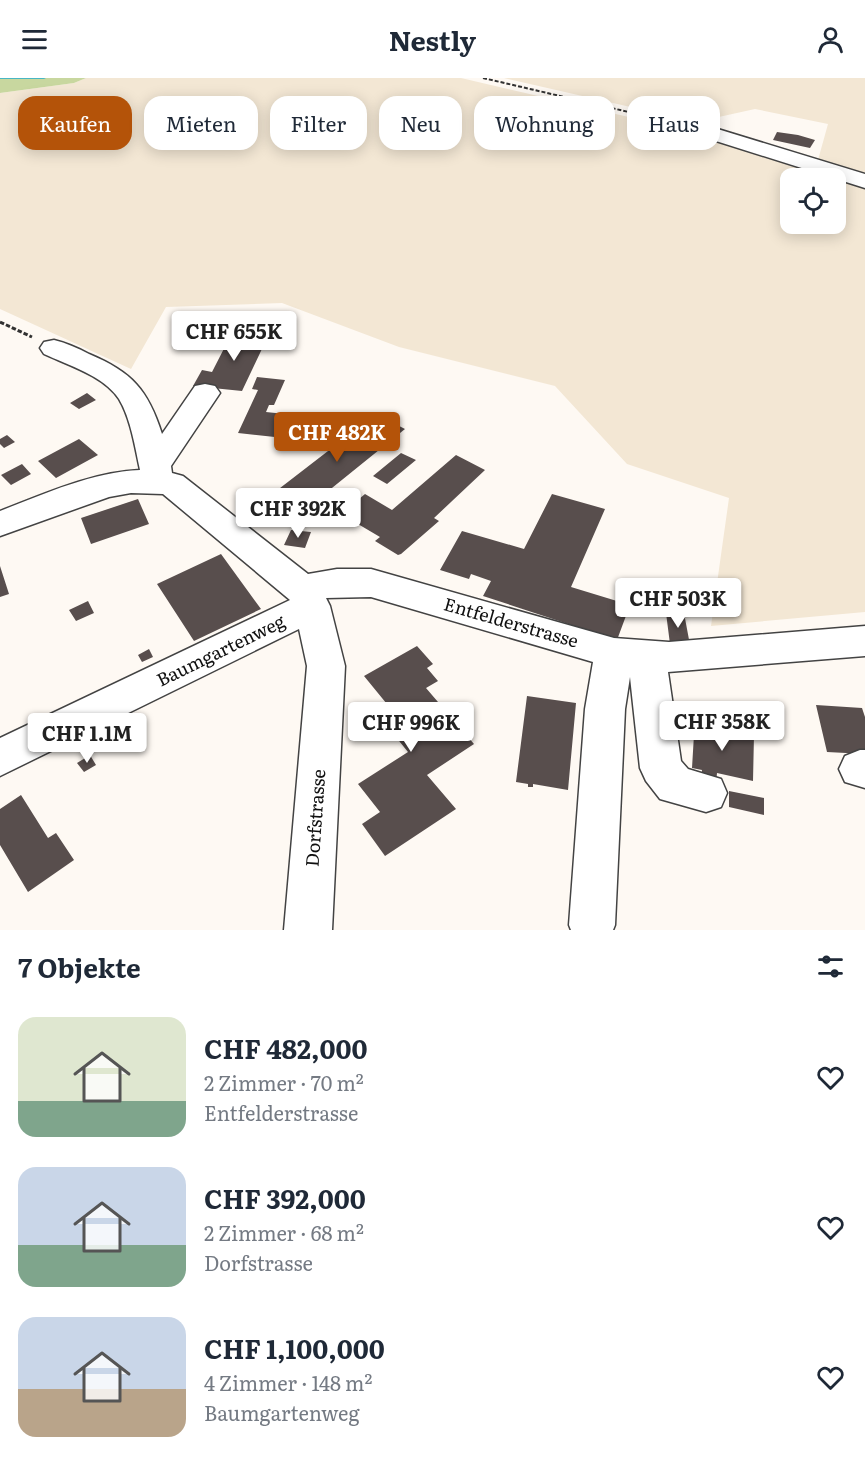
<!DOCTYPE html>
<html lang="de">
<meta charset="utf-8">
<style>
:root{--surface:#fff;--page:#f6f6f7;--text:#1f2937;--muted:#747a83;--accent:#b45309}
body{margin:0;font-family:Literata,serif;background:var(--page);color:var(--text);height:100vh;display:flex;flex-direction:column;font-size:22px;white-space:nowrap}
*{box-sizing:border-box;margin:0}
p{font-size:20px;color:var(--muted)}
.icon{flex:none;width:33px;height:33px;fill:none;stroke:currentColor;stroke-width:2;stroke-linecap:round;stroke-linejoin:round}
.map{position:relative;height:852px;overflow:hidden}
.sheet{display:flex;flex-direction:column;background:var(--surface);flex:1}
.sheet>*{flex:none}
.banner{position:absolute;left:18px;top:18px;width:830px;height:54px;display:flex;gap:12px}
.buttons{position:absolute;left:780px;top:90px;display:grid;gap:12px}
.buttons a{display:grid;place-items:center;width:66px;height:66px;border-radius:12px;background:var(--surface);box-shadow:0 3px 15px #0003;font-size:30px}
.price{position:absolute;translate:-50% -51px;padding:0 14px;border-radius:6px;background:#fff;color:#222;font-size:20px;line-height:39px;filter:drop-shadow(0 2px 3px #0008)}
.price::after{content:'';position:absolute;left:50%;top:36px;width:18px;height:14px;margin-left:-9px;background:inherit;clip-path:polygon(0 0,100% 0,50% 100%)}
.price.current{background:var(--accent);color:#fff}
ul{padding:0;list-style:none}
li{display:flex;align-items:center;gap:18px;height:150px;padding:0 18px}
li span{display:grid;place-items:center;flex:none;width:168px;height:120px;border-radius:18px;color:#555}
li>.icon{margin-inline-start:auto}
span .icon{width:72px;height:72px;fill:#fffc;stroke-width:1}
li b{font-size:26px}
h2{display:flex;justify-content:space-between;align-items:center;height:72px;padding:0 18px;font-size:26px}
.chip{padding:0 21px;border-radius:18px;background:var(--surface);box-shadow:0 3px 15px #0003;font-size:21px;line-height:54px}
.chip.current{background:var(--accent);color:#fff}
header{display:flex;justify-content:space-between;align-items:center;height:78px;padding:0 18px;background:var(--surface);font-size:27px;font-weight:700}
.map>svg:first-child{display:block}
.farmland{fill:#f3e7d4}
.forest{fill:#c8d79f}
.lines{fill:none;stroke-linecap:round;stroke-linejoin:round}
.stream{fill:#48b7c4;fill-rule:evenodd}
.building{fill:#584e4d}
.minor-casing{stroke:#434343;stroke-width:3}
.path-far1{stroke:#323232;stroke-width:2;stroke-dasharray:4 2;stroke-linecap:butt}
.path{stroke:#323232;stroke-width:3;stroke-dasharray:4.5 2;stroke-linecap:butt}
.minor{fill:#fff;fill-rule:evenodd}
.labels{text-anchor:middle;stroke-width:6;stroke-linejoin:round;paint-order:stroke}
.street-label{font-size:18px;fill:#101010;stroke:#fff}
</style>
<header><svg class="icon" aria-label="menu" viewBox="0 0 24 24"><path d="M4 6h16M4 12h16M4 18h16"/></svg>Nestly<svg class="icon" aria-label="person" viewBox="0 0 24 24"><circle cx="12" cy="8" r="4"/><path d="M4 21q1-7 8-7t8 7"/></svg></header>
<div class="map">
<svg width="865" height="852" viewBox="0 0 865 852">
<rect width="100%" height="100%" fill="#fef9f3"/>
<!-- farmland -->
<path class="farmland" d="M 86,0 L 461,0 L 689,53 L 835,100 L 790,100 L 790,146 L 836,146 L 836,101 L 865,109 L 865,534 L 711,548 L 729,420 L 627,386 L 555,308 L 399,269 L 282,225 L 166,229 L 131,291 L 0,231 L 0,15 L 74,5 Z
M 504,0 L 865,0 L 865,96 L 818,82 L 828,46 L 755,31 L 696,44 Z"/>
<!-- forest -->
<path class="forest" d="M 0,0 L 86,0 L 74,5 L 0,15 Z"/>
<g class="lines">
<!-- stream -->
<path class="stream" d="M 0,0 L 46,0 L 44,1 L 0,1 Z"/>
</g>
<!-- building -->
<path class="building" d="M 777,54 L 798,57 L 815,62 L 810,70 L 773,62 Z
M 233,253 L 269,256 L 242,313 L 193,308 L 202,292 L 212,294 Z
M 257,299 L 285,302 L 274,327 L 269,327 L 266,334 L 294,337 L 284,360 L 238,355 L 258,312 L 252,311 Z
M 87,315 L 96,322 L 79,331 L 70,325 Z
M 376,336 L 405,351 L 301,435 L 271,417 Z
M 313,351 L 325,357 L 318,362 L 306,356 Z
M 7,357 L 15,364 L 4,370 L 0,366 L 0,361 Z
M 79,361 L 98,377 L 56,400 L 38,383 Z
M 401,375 L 416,382 L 387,406 L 373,398 Z
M 456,377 L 485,392 L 434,440 L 439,443 L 401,476 L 398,477 L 375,463 L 380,459 L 341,436 L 365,416 L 392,432 Z
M 22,386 L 31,396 L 11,407 L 1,397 Z
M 552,416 L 605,431 L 571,509 L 630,527 L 617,562 L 483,518 L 491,503 L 471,496 L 469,501 L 440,492 L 462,453 L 524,471 Z
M 138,421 L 149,446 L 91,466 L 81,440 Z
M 291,452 L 311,454 L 305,470 L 284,467 Z
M 221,476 L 261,531 L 194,563 L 157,506 Z
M 0,488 L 9,516 L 0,519 Z
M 88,523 L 94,535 L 76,543 L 69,532 Z
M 666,535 L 684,535 L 690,567 L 670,566 Z
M 417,568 L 433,586 L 427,590 L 438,603 L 426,610 L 474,666 L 427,697 L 456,731 L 385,778 L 362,746 L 380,734 L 358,706 L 408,674 L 379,638 L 391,631 L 364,598 Z
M 149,571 L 153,579 L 142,584 L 138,577 Z
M 527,618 L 576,625 L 568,712 L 533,706 L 533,709 L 528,709 L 528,706 L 516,704 Z
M 816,627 L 862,630 L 865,639 L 865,676 L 827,674 Z
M 695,640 L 730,648 L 730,653 L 754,657 L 753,703 L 717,695 L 716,706 L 701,703 L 702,692 L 692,690 Z
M 90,677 L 96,687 L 84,694 L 77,685 Z
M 729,713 L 764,720 L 764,737 L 729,729 Z
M 21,717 L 48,760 L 56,755 L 74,782 L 28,814 L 0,767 L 0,731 Z"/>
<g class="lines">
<!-- minor casing -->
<g class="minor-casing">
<path id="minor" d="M 685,41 L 865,96 L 865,110 L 678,51 L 675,47 L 678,43 Z
M 54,262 C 66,265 78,270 89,276 C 132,294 148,312 162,356 L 195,308 L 205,306 L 215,308 L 220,315 L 171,388 L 172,395 L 183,398 L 308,496 L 337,491 L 371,491 L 614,560 L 669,564 L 865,548 L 865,578 L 668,594 L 681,683 L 688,691 L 721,701 L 727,715 L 721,729 L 706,734 L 660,721 L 646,703 L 640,690 L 630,599 L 625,631 L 615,847 L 613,852 L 571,852 L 569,847 L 585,631 L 593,584 L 371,519 L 326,520 L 330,528 L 345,588 L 332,852 L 284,852 L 307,588 L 299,551 L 0,698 L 0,660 L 290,522 L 163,416 L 131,415 L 109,419 L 0,458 L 0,433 C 44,416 92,394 140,392 C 135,369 131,341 119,321 C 104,298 68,287 44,276 L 40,270 L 44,264 Z
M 860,672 L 865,672 L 865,710 L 845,704 L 839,691 L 845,678 Z"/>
</g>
<!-- path-far1 -->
<path class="path-far1" d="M 483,0 L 663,42"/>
<!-- path -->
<path class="path" d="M 0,244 L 32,259"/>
<!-- minor -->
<use href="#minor" class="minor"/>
</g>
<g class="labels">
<!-- street labels -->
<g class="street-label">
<text transform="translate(511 545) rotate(16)" y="6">Entfelderstrasse</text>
<text transform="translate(221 573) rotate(-26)" y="6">Baumgartenweg</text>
<text transform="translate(316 740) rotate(-86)" y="6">Dorfstrasse</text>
</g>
</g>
</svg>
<div class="buttons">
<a><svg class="icon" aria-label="locate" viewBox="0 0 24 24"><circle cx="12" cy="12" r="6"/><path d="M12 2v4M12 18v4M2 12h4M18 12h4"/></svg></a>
</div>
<b class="price" style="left:234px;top:284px">CHF 655K</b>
<b class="price current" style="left:337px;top:385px">CHF 482K</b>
<b class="price" style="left:298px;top:461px">CHF 392K</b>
<b class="price" style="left:678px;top:551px">CHF 503K</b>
<b class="price" style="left:722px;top:674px">CHF 358K</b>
<b class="price" style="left:411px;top:675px">CHF 996K</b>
<b class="price" style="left:87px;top:686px">CHF 1.1M</b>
<div class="banner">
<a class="chip current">Kaufen</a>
<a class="chip">Mieten</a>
<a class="chip">Filter</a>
<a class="chip">Neu</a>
<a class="chip">Wohnung</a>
<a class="chip">Haus</a>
</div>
</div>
<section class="sheet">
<h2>7 Objekte<svg class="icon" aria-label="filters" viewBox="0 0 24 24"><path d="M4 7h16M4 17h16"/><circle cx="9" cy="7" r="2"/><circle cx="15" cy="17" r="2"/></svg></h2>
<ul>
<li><span style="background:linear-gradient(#dfe7d0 70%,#7fa58c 0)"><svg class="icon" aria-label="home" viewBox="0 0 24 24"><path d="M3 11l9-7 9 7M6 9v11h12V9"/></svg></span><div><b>CHF 482,000</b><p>2 Zimmer · 70 m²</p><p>Entfelderstrasse</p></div><svg class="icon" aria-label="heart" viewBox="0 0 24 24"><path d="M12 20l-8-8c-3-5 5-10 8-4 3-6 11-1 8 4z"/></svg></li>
<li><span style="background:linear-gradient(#c9d6e8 65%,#7fa58c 0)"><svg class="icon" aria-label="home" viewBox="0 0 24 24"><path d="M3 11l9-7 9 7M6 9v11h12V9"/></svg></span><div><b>CHF 392,000</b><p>2 Zimmer · 68 m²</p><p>Dorfstrasse</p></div><svg class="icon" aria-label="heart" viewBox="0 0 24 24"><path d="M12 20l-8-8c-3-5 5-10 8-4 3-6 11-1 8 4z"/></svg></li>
<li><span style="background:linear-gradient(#c9d6e8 60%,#b9a48a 0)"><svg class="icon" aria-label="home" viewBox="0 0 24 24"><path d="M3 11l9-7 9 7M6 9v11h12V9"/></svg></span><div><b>CHF 1,100,000</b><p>4 Zimmer · 148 m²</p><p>Baumgartenweg</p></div><svg class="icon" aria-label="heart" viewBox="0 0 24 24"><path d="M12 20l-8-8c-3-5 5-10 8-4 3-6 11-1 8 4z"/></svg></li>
</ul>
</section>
